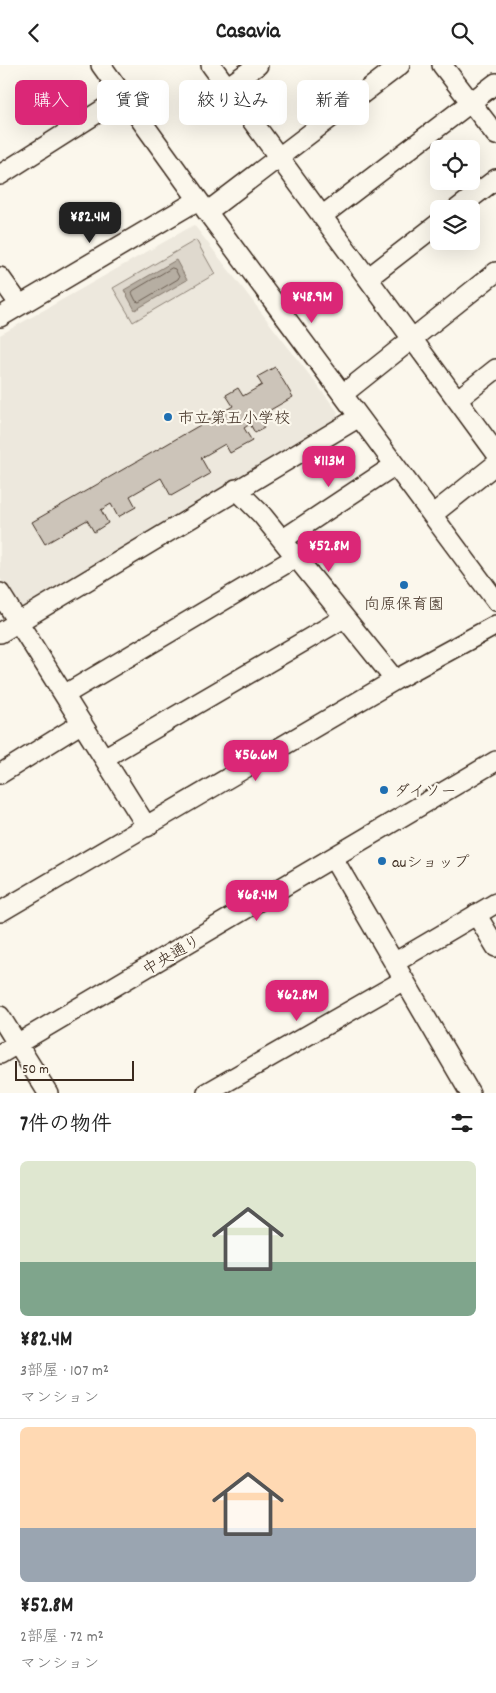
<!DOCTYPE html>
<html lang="ja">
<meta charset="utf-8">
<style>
:root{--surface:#fff;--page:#f6f6f6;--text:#222;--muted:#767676;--line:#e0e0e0;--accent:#db2777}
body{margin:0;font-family:Dekko,"Klee One",sans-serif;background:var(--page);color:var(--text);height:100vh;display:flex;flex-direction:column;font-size:19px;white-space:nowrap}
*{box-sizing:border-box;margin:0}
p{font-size:16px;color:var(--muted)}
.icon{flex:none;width:28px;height:28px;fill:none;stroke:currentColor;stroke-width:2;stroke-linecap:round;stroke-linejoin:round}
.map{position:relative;height:1028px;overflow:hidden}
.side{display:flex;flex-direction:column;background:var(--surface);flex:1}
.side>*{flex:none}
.top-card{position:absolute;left:15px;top:15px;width:466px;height:45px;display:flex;gap:10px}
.buttons{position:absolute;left:430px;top:75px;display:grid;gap:10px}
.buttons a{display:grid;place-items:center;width:50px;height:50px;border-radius:8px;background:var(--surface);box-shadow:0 5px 20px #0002;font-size:25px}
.scale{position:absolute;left:15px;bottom:12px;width:119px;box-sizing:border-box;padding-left:5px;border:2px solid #3b2a1e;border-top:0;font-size:14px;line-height:18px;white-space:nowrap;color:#3b2a1e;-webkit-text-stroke:4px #fbf7ec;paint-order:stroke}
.price{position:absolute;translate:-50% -42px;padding:0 11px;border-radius:10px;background:var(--accent);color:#fff;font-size:16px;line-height:32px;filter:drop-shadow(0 1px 2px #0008)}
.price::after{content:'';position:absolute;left:50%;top:30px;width:15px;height:11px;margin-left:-8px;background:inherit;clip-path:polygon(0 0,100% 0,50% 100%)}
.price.current{background:#222;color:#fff}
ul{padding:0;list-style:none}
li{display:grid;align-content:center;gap:10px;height:265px;padding:0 20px}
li+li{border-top:1px solid var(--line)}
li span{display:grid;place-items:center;height:155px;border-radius:8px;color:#555}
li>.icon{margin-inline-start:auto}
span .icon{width:90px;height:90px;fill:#fffc;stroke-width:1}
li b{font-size:21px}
h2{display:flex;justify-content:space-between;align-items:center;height:60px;padding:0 20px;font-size:21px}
.chip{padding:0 18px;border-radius:8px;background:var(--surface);box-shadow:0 5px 20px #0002;font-size:18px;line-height:45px}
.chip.current{background:var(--accent);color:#fff}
header{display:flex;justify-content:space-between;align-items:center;height:65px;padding:0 20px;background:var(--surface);font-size:22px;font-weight:700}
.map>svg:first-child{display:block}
.built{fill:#ede8dd}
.green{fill:#dfd9ce;stroke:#8d8276}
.water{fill:#b6aea2;stroke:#85796d}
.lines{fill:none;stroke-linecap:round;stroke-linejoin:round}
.shore{stroke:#6c5f53;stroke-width:1}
.building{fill:#ccc4b9;stroke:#3b2a1e}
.minor-casing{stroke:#3b2a1e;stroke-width:22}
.minor{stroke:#fbf7ec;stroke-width:19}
.poi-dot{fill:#1f6fb2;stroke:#fbf7ec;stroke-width:2}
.labels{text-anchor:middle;stroke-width:4.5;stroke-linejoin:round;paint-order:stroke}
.poi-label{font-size:16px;fill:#3b2a1e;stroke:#fbf7ec;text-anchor:start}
.street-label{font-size:16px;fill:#3b2a1e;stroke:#fbf7ec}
</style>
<header><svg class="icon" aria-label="back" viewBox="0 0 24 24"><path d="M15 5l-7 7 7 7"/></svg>Casavia<svg class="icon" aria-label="search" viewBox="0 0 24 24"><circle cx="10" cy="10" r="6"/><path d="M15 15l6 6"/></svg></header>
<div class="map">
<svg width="496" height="1028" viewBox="0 0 496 1028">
<rect width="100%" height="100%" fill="#fbf7ec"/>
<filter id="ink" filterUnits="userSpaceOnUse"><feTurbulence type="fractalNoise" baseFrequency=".02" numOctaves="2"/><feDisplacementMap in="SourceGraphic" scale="10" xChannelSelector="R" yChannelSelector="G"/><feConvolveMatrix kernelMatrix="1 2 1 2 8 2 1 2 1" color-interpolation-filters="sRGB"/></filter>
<g filter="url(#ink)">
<!-- built -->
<path class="built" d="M 194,160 L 338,347 L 335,358 L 21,547 L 0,513 L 0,270 Z"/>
<!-- green -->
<path class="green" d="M 196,175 L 215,209 L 133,257 L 113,223 Z"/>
<!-- water -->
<path class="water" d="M 176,195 L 187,215 L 135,245 L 124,225 Z"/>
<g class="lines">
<!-- shore -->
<path class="shore" d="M 172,203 L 175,204 L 179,212 L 178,214 L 139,237 L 136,236 L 132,228 L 133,226 Z"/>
</g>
<!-- building -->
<path class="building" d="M 275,302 L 293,332 L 258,352 L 264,363 L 255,368 L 250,359 L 244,363 L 252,376 L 230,388 L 225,379 L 201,393 L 210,409 L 171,431 L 161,413 L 130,431 L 136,442 L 118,452 L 111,439 L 101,445 L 108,458 L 94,467 L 87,455 L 45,479 L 32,457 L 233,341 L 226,330 L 238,323 L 243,331 L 262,320 L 257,312 Z"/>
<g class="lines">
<!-- minor casing -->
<g class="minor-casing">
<path id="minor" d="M 101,0 L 207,147 L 496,536
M 211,0 L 496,388
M 442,0 L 496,70
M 227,22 L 258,0
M 0,110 L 124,31
M 457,144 L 496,114
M 207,147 L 400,0
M 322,151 L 496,18
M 0,212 L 20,240
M 368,213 L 439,158
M 0,252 L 198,135
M 343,329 L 496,207
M 457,335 L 496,304
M 236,424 L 262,450 L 395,615
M 432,450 L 496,399
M 282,475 L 395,400
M 0,528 L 147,762
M 0,568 L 359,352
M 64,630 L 295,493
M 104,693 L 344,553
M 0,709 L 82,658
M 333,793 L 470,1028
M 0,847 L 395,615 L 496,560
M 476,849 L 496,882
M 394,898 L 496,838
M 0,951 L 48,1028
M 0,989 L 496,696
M 207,1028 L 404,915"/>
</g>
<!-- minor -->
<use href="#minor" class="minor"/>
</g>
</g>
<!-- markers -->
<g class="poi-dot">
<circle cx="168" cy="352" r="5"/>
<circle cx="404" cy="520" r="5"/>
<circle cx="384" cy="725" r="5"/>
<circle cx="382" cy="796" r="5"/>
</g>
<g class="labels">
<!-- poi labels -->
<g class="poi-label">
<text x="178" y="358">市立第五小学校</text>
<text x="404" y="544" text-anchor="middle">向原保育園</text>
<text x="394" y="731">ダイソー</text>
<text x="392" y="802">auショップ</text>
</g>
<!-- street labels -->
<g class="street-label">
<text transform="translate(171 889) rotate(-30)" y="6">中央通り</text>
</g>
</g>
</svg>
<div class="buttons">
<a><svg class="icon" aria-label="locate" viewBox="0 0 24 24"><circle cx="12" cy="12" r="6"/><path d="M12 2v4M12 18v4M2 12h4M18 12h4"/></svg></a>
<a><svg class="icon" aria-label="layers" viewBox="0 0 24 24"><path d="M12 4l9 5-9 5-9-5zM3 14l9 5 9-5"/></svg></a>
</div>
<div class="scale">50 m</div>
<b class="price current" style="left:90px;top:179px">¥82.4M</b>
<b class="price" style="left:312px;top:259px">¥48.9M</b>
<b class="price" style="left:329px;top:423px">¥113M</b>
<b class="price" style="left:329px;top:508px">¥52.8M</b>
<b class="price" style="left:256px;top:717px">¥56.6M</b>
<b class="price" style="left:257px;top:857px">¥68.4M</b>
<b class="price" style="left:297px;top:957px">¥62.8M</b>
<div class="top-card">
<a class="chip current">購入</a>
<a class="chip">賃貸</a>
<a class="chip">絞り込み</a>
<a class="chip">新着</a>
</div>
</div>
<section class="side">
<h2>7件の物件<svg class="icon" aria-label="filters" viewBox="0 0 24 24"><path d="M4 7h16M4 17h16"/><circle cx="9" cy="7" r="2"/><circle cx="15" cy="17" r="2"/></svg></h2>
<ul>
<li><span style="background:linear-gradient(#dfe7d0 65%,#7fa58c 0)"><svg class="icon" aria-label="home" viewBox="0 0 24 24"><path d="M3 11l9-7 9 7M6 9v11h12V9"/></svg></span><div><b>¥82.4M</b><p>3部屋 · 107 m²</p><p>マンション</p></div></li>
<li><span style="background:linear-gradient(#ffd9b3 65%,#9aa5b1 0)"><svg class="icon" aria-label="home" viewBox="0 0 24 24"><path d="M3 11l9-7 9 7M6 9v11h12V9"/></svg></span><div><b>¥52.8M</b><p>2部屋 · 72 m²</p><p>マンション</p></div></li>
</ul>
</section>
